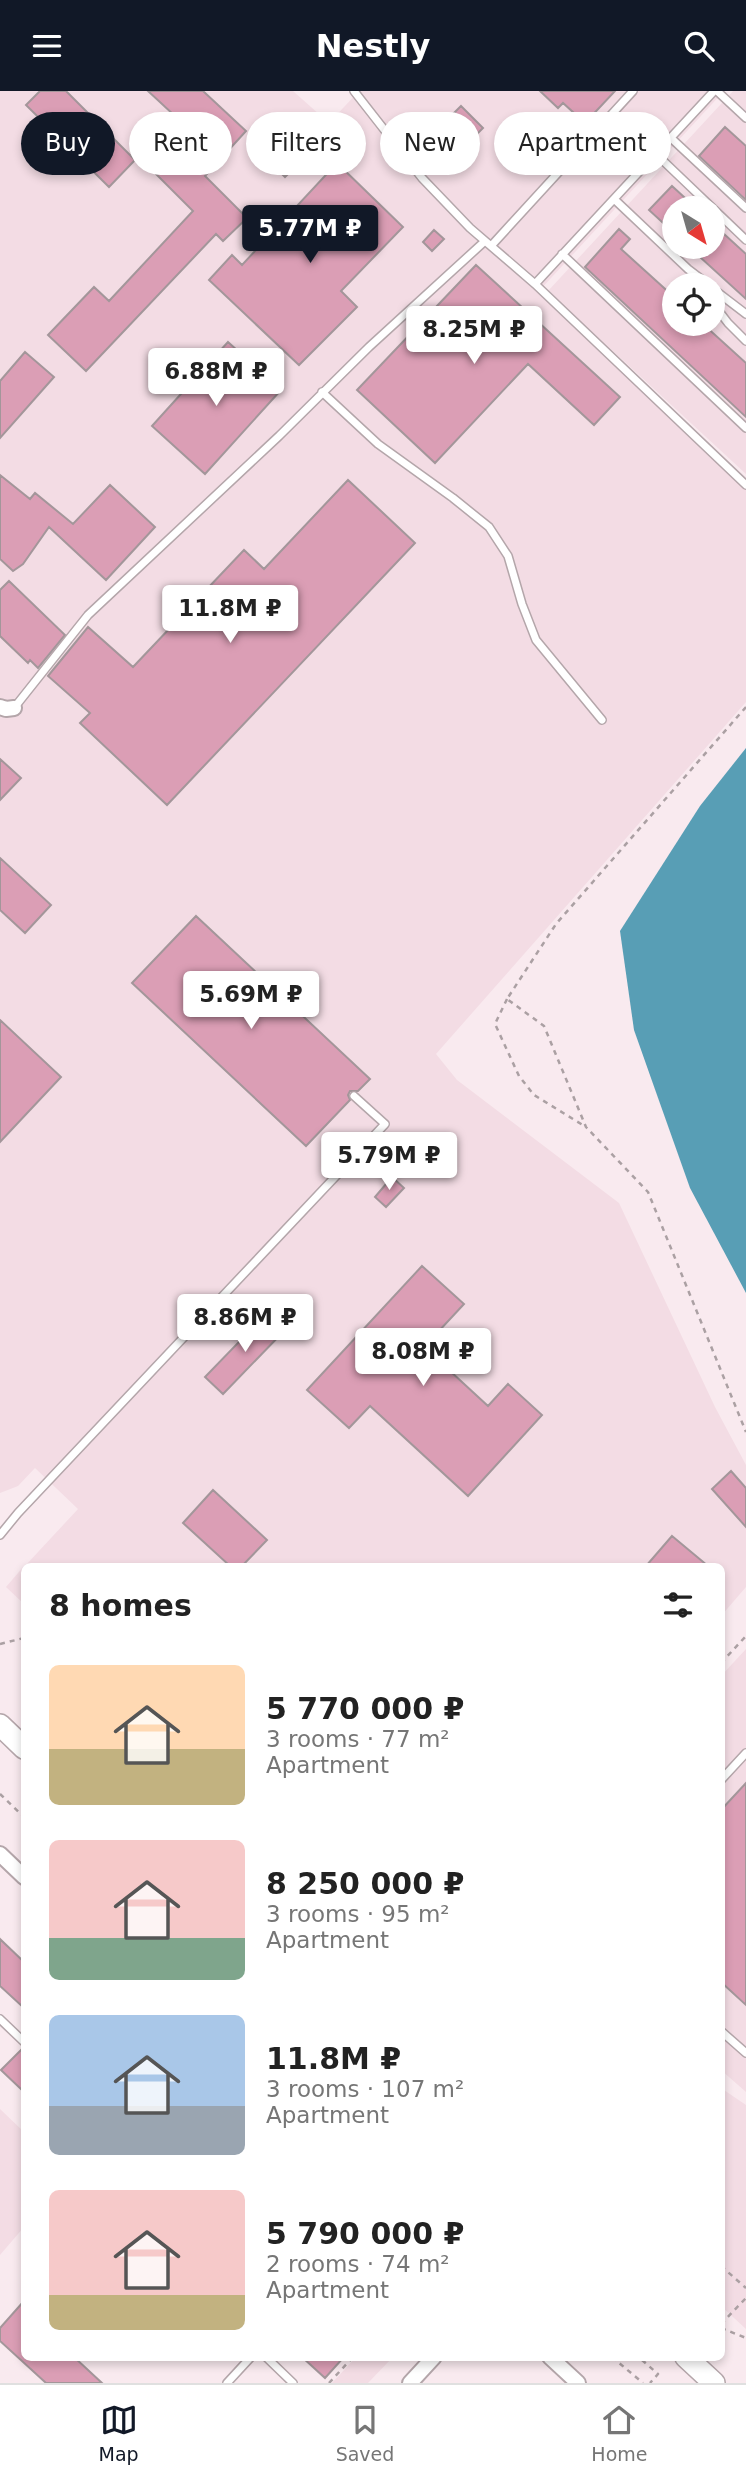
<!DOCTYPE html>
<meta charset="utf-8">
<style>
:root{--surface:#fff;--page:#f6f6f6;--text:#222;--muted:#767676;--line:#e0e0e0;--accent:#111827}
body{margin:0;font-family:"DejaVu Sans",sans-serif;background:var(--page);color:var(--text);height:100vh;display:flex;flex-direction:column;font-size:26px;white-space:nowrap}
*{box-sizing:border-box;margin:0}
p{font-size:23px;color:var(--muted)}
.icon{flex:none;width:38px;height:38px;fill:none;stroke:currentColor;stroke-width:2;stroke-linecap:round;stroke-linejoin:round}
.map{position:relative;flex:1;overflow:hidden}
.panel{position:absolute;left:21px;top:1472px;width:704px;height:798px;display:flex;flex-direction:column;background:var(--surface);border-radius:10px;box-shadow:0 4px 10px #0003}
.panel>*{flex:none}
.hud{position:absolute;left:21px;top:21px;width:705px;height:63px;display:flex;gap:14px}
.needle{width:46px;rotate:143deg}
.fabs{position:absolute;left:662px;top:105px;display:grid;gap:14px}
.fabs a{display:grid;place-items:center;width:63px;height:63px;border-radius:50%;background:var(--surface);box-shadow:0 4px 10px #0003;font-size:35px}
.price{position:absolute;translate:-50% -60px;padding:0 16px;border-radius:7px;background:#fff;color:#222;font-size:23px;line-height:46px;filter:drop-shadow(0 2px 4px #0008)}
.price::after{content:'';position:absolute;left:50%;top:42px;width:21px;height:16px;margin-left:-10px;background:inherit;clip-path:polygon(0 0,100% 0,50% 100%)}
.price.on{background:var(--accent);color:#fff}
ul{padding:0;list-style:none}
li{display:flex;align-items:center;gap:21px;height:175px;padding:0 28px}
li span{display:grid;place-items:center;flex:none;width:196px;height:140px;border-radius:10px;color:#555}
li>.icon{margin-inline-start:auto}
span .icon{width:84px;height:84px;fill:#fffc;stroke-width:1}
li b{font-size:30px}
h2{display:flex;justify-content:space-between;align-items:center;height:84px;padding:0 28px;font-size:30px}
.chip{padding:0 24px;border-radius:32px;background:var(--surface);box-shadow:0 4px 10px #0003;font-size:24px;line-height:63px}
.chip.on{background:var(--accent);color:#fff}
header{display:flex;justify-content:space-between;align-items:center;height:91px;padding:0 28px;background:var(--accent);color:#fff;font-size:32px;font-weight:800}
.tabs{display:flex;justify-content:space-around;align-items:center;height:98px;border-top:2px solid var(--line);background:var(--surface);font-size:19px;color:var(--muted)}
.tabs a{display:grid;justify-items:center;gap:4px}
.tabs .on{color:var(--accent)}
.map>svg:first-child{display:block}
.built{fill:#f3dce4;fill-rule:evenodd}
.water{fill:#589eb5}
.building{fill:#db9eb5;stroke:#a3969a;stroke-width:2}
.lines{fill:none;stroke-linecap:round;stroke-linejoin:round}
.lane-casing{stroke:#b4a6aa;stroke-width:10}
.street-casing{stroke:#b4a6aa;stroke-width:18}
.primary-casing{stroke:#b4a6aa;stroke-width:24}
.path{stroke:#aba0a3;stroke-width:2.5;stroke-dasharray:5 5;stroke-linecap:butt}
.lane{stroke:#fff;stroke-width:7}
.street{stroke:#fff;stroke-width:14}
.primary{stroke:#fff;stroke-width:21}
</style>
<header><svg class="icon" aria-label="menu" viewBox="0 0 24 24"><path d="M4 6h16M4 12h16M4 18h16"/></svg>Nestly<svg class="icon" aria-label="search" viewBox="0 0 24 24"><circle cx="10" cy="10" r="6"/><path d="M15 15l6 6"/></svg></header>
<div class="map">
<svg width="746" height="2292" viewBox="0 0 746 2292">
<rect width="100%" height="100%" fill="#f9eaef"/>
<!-- built -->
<path class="built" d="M 0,0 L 293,0 L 329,32 L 359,0 L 724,0 L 539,200 L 746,396 L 746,611 L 436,963 L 457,989 L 619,1112 L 715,1316 L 746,1374 L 746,1496 L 721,1525 L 721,1475 L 25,1475 L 78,1418 L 35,1377 L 18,1395 L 0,1402 Z
M 733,0 L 746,0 L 746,383 L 548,200 ZM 674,117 L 712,117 L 712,156 L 674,156 ZM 674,194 L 712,194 L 712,233 L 674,233 Z
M 24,1475 L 24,1513 L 6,1496 Z
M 746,1558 L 746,2001 L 721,1979 L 721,1585 Z
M 721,1997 L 746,2014 L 746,2238 L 721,2215 Z
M 0,2018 L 24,2041 L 24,2136 L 0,2164 Z
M 356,2266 L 393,2266 L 368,2292 L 332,2292 Z"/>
<!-- water -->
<path class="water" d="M 746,657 L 746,1202 L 690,1097 L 657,1004 L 634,939 L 620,840 L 700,715 Z"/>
<!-- building -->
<path class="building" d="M 40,0 L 66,0 L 135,69 L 109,96 L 26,14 Z
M 148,0 L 203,0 L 246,40 L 205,85 L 247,127 L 223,150 L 216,143 L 86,280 L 48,244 L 94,196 L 109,210 L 193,120 L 137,64 L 175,25 Z
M 540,0 L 615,0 L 585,32 L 563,12 L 558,17 Z
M 461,15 L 483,37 L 463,57 L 441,35 Z
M 296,30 L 319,52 L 285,86 L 263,64 Z
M 725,36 L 746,55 L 746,109 L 699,65 Z
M 337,72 L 403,136 L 341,200 L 357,216 L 299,274 L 209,189 L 232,164 L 242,174 Z
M 672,95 L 696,117 L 674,117 L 674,142 L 649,119 Z
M 712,132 L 746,163 L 746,208 L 689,156 L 712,156 Z
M 619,138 L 630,148 L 621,158 L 674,206 L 674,233 L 703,233 L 746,272 L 746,326 L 585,176 Z
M 434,139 L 444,148 L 432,160 L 423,151 Z
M 476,174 L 620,306 L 594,334 L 528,273 L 435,372 L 357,299 Z
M 228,251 L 281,299 L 205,383 L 152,335 Z
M 25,261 L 54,286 L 0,347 L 0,290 Z
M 0,384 L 30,408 L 35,402 L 73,433 L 110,394 L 155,436 L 106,489 L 49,436 L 23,473 L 13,480 L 0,468 Z
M 348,389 L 415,452 L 167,714 L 80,632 L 90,622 L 48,585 L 88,536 L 133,576 L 244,459 L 264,478 Z
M 9,490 L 65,544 L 38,577 L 30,569 L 28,572 L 0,545 L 0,499 Z
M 0,668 L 21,687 L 0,709 Z
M 0,767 L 51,814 L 25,842 L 0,819 Z
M 196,825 L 370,988 L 358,1000 L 350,1000 L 348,1004 L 350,1009 L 306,1055 L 132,892 Z
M 0,929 L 61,986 L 0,1051 Z
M 392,1086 L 404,1097 L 386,1116 L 375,1106 Z
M 422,1175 L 464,1213 L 424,1256 L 488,1315 L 508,1293 L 542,1324 L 468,1405 L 370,1315 L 349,1337 L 307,1299 Z
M 266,1223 L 284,1240 L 223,1303 L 205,1286 Z
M 731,1380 L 746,1397 L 746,1436 L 712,1398 Z
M 213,1399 L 267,1449 L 242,1475 L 230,1475 L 183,1432 Z
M 672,1445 L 708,1475 L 646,1475 Z
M 746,1692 L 746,1914 L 721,1891 L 721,1719 Z
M 0,1848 L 24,1871 L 24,1917 L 0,1895 Z
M 23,1957 L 24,1957 L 24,2001 L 1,1979 Z
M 24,2210 L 24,2266 L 74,2266 L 102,2292 L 46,2292 L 0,2250 L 0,2237 Z
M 302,2266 L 344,2266 L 325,2287 Z"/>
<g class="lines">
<!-- lane casing -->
<g class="lane-casing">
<path id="lane" d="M 354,0 L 422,87 L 470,137 L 535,193 L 746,394
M 717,0 L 746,27
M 671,47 L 746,117
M 656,63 L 746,149
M 614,108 L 688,178 L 709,194
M 491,155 L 633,0
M 562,163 L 746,337
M 535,193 L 714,0
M 712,197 L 746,223
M 712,211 L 728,232 L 746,250
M 322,301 L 378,353 L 453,407 L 489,436 L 508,465 L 522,513 L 536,549 L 602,629
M 14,617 L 88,524 L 279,345 L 369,256 L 485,150
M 0,1444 L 18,1422 L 385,1033 L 354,1005
M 721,1689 L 746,1662
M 0,1928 L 24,1951
M 721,1940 L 746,1962
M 266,2266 L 293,2292
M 227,2292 L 251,2266"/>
</g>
<!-- street casing -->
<g class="street-casing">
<path id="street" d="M 0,616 L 6,618 L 14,617
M 0,1763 L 24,1786
M 550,2266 L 578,2292
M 410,2292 L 434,2266"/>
</g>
<!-- primary casing -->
<g class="primary-casing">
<path id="primary" d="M 0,1634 L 24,1657
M 686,2266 L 714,2292"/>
</g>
<!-- path -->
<path class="path" d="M 746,616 L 556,833 L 507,908 L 544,935 L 586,1036 L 648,1101 L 746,1341
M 507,908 L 495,933 L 519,985 L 534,1004 L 586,1036
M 0,1553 L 24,1547
M 721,1572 L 746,1545
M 0,1703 L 24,1726
M 721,2175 L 746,2197
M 721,2233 L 746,2207
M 721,2237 L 746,2247
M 612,2266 L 643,2292
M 642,2269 L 658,2283 L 650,2292
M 329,2292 L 353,2266"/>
<!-- lane -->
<use href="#lane" class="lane"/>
<!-- street -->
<use href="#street" class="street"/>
<!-- primary -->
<use href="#primary" class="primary"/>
</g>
</svg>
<div class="fabs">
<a><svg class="needle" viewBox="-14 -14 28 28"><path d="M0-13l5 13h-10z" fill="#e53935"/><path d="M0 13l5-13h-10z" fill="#767676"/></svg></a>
<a><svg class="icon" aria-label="locate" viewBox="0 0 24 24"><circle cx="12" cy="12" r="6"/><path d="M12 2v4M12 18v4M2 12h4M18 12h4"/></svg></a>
</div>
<b class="price on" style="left:310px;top:174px">5.77M ₽</b>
<b class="price" style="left:474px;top:275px">8.25M ₽</b>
<b class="price" style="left:216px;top:317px">6.88M ₽</b>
<b class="price" style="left:230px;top:554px">11.8M ₽</b>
<b class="price" style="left:251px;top:940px">5.69M ₽</b>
<b class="price" style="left:389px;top:1101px">5.79M ₽</b>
<b class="price" style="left:245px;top:1263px">8.86M ₽</b>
<b class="price" style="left:423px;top:1297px">8.08M ₽</b>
<div class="hud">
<a class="chip on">Buy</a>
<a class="chip">Rent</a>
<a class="chip">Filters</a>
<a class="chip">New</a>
<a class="chip">Apartment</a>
</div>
<section class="panel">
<h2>8 homes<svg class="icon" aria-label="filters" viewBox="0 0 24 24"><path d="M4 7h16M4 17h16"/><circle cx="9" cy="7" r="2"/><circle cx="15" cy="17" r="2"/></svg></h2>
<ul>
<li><span style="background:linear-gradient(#ffd9b3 60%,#c2b280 0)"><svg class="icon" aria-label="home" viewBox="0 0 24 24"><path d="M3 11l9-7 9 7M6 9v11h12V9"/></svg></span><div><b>5 770 000 ₽</b><p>3 rooms · 77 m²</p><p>Apartment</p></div></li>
<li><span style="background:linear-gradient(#f6c9c9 70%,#7fa58c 0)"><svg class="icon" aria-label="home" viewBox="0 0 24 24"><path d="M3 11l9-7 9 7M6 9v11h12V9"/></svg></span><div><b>8 250 000 ₽</b><p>3 rooms · 95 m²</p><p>Apartment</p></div></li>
<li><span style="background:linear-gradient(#a9c7e8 65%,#9aa5b1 0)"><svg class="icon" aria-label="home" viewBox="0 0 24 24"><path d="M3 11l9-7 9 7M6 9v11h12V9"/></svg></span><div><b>11.8M ₽</b><p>3 rooms · 107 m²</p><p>Apartment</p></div></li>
<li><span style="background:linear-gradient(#f6c9c9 75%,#c2b280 0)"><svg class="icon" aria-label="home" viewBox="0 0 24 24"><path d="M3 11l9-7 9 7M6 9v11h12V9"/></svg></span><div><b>5 790 000 ₽</b><p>2 rooms · 74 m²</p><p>Apartment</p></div></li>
</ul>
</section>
</div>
<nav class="tabs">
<a class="on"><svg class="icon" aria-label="map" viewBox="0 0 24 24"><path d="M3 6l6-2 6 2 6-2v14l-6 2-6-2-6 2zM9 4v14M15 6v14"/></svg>Map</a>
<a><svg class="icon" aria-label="saved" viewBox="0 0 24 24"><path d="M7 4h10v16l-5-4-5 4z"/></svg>Saved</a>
<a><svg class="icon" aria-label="home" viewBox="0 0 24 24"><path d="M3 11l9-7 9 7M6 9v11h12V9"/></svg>Home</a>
</nav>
